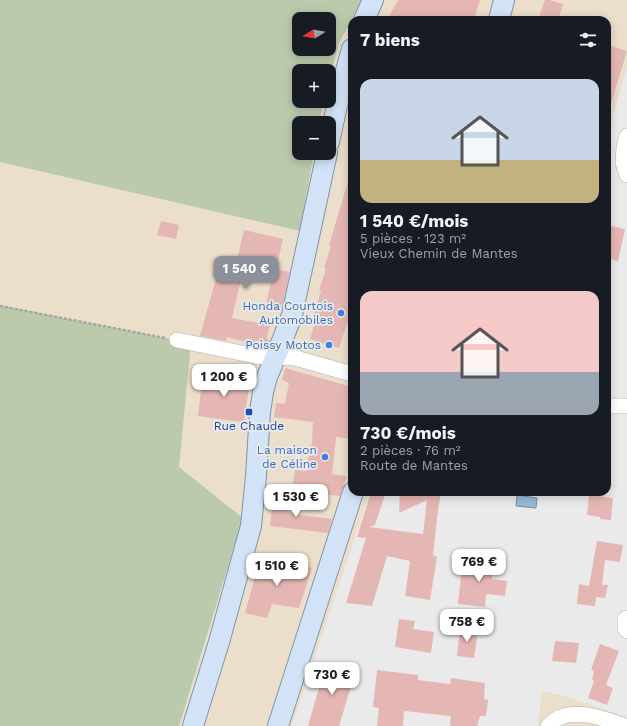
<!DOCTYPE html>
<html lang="fr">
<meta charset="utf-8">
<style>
:root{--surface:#171b24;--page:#242831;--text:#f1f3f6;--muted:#9ea1a6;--accent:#8c9099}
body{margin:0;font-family:"Work Sans",sans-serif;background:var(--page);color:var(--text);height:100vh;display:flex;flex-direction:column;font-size:15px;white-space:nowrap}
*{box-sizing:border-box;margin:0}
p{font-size:13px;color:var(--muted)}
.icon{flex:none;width:22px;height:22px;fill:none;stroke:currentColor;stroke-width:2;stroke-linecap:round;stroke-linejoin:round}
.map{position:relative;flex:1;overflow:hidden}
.details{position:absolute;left:348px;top:16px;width:263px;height:480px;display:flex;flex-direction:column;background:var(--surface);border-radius:12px;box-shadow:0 2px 10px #0003}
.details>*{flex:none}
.needle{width:26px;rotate:259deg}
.fabs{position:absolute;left:292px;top:12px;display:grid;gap:8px}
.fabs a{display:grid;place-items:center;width:44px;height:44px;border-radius:8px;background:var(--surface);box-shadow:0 2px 10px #0003;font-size:20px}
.price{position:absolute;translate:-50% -34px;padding:0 9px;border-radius:8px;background:#fff;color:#222;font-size:13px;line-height:26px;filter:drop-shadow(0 1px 2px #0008)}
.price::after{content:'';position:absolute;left:50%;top:24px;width:12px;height:9px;margin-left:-6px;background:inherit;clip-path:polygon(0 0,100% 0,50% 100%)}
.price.active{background:var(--accent);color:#fff}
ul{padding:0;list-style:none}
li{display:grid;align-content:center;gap:8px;height:212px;padding:0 12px}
li span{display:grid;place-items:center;height:124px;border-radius:12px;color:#555}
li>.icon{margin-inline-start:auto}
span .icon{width:72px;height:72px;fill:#fffc;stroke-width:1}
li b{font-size:17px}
h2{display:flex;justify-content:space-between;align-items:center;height:48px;padding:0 12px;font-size:17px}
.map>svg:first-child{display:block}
.commercial{fill:#ebdeca}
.green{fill:#bbc9ad;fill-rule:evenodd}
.water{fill:#9ab9d7;stroke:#768ca1}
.building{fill:#e5b7b4}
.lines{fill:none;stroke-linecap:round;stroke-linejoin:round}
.minor-casing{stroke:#b4b4b5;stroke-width:16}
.major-casing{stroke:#8294a9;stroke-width:22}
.path{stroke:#a6a6a6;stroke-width:2.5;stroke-dasharray:3 2;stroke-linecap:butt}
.minor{stroke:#fff;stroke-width:15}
.major{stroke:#d3e3f7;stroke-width:20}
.shop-dot{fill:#3f7fe0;stroke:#eaeaeb;stroke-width:1.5}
.transit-dot{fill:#1a4fb4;stroke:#eaeaeb;stroke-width:1.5}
.labels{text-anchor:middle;stroke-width:3.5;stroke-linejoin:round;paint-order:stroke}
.shop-label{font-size:12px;fill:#366cbe;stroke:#eaeaeb;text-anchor:end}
.transit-label{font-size:12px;fill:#164399;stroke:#eaeaeb}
</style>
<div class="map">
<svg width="627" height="726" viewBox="0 0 627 726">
<rect width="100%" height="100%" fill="#eaeaeb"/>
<!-- commercial -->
<path class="commercial" d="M 361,0 L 627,0 L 627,67 L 607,137 L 607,20 L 352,20 L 352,492 L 370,492 L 292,726 L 179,726 L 243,518 L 179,467 L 189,350 L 190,343 L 0,305 L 0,162 L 300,231 L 314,153 L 329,153 L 329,123 L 319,123 L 323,104 L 324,101 L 329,101 L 329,81 L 339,43 Z
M 542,691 L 568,697 L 627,717 L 627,726 L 538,726 Z"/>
<!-- green -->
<path class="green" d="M 0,0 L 362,0 L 339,43 L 329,81 L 329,71 L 299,71 L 299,101 L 324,101 L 319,123 L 299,123 L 299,153 L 314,153 L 300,231 L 0,162 ZM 299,19 L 329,19 L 329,49 L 299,49 Z
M 0,305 L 191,343 L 179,467 L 243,518 L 179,726 L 0,726 Z"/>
<!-- water -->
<path class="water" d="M 517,495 L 537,498 L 536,508 L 516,506 Z"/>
<!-- building -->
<path class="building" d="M 398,0 L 480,0 L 474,20 L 387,20 Z
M 545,0 L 550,0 L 563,4 L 558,20 L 538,20 Z
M 607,45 L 627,51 L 610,107 L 607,106 Z
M 349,178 L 352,179 L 352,308 L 339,348 L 310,339 L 317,316 L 314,315 L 321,291 L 319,290 L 326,269 L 324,268 L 331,246 L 329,245 Z
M 161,221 L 179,225 L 176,239 L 157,235 Z
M 607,225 L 625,229 L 618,261 L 607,258 Z
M 244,230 L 283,239 L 276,269 L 290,272 L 282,308 L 266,305 L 271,282 L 242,275 L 232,318 L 259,323 L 262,315 L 272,317 L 267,338 L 270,341 L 267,347 L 227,337 L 226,341 L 200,336 L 222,257 L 237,260 Z
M 285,368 L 352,387 L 352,439 L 336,437 L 332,474 L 347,476 L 340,496 L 292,490 L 295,470 L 307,471 L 310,444 L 312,445 L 313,422 L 274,417 L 276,403 L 285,404 L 289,383 L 282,380 Z
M 203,375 L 250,381 L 244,422 L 198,416 Z
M 274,492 L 286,494 L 284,508 L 293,514 L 332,519 L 328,533 L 270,526 Z
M 371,492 L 386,492 L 375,525 L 369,527 L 423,534 L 427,500 L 399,513 L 400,492 L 443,492 L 441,493 L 438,510 L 433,555 L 437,557 L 430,600 L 405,596 L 410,561 L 387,556 L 372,606 L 346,603 L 366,538 L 357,537 Z
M 589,495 L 613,498 L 611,520 L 600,519 L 600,517 L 587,515 Z
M 597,541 L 623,545 L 620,562 L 605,560 L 602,585 L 608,585 L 605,598 L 596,597 L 595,606 L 577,604 L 579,584 L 589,586 Z
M 463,558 L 494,562 L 492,579 L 507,581 L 505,596 L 486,594 L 485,607 L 458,604 Z
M 259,560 L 300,568 L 301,564 L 312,568 L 299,608 L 272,604 L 267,618 L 245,613 L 254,581 L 253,581 Z
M 399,619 L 415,621 L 413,629 L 434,632 L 431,653 L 395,647 Z
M 460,628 L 478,630 L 474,658 L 457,656 Z
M 555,641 L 579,643 L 576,663 L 552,661 Z
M 600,644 L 619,651 L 606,685 L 613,688 L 607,705 L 588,698 L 594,681 L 592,680 L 594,671 L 591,670 Z
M 326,663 L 356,670 L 339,726 L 308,726 Z
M 377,670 L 418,675 L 418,680 L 450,684 L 451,678 L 485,683 L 484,699 L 488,700 L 486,716 L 480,716 L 477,726 L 450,726 L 451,716 L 404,711 L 403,726 L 377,726 L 379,708 L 373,707 Z"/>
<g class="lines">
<!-- minor casing -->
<g class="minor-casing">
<path id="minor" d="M 627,136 L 624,147 L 623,163 L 627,175
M 177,340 L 256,356 L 275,358 L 292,357 L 352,374
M 607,406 L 627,406
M 627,618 L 625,619 L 625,628 L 627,631
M 548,726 C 550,724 552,722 555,720 C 575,707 605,719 625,726"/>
</g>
<!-- major casing -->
<g class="major-casing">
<path id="major" d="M 364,20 L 373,0
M 499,20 L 504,0
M 329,142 L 340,92 L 352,49
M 193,726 L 219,642 L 251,526 L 256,476 L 260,412 L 263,392 L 267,377 L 282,341 L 292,315 L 327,153
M 278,726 L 353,492"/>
</g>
<!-- path -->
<path class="path" d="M 0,306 L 165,338"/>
<!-- minor -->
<use href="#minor" class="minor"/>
<!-- major -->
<use href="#major" class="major"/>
</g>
<!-- markers -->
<g class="shop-dot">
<circle cx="341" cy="313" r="4"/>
<circle cx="329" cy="345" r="4"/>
<circle cx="325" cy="457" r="4"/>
</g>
<rect class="transit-dot" x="245" y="408" width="8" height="8" rx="2"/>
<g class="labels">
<!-- shop labels -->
<g class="shop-label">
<text x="333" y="310">Honda Courtois<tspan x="333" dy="14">Automobiles</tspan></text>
<text x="321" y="349">Poissy Motos</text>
<text x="317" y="454">La maison<tspan x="317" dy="14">de Céline</tspan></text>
</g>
<!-- transit labels -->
<g class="transit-label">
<text x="249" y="430">Rue Chaude</text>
</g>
</g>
</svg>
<div class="fabs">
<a><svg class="needle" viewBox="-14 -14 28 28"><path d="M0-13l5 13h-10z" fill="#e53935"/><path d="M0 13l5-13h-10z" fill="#9ea1a6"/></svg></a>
<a>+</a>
<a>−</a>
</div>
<b class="price active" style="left:246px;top:290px">1 540 €</b>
<b class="price" style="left:224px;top:398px">1 200 €</b>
<b class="price" style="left:296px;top:518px">1 530 €</b>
<b class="price" style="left:479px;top:583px">769 €</b>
<b class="price" style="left:277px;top:587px">1 510 €</b>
<b class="price" style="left:467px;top:643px">758 €</b>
<b class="price" style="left:332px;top:696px">730 €</b>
<section class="details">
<h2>7 biens<svg class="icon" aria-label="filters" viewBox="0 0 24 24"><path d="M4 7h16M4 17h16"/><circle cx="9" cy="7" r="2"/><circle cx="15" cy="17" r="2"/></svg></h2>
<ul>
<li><span style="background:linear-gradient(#c9d6e8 65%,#c2b280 0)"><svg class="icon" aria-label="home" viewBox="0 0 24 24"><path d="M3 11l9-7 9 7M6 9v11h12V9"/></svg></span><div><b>1 540 €/mois</b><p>5 pièces · 123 m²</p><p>Vieux Chemin de Mantes</p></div></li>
<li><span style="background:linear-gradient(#f6c9c9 65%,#9aa5b1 0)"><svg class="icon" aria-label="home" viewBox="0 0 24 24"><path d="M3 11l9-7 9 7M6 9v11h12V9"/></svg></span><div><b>730 €/mois</b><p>2 pièces · 76 m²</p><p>Route de Mantes</p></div></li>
</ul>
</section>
</div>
